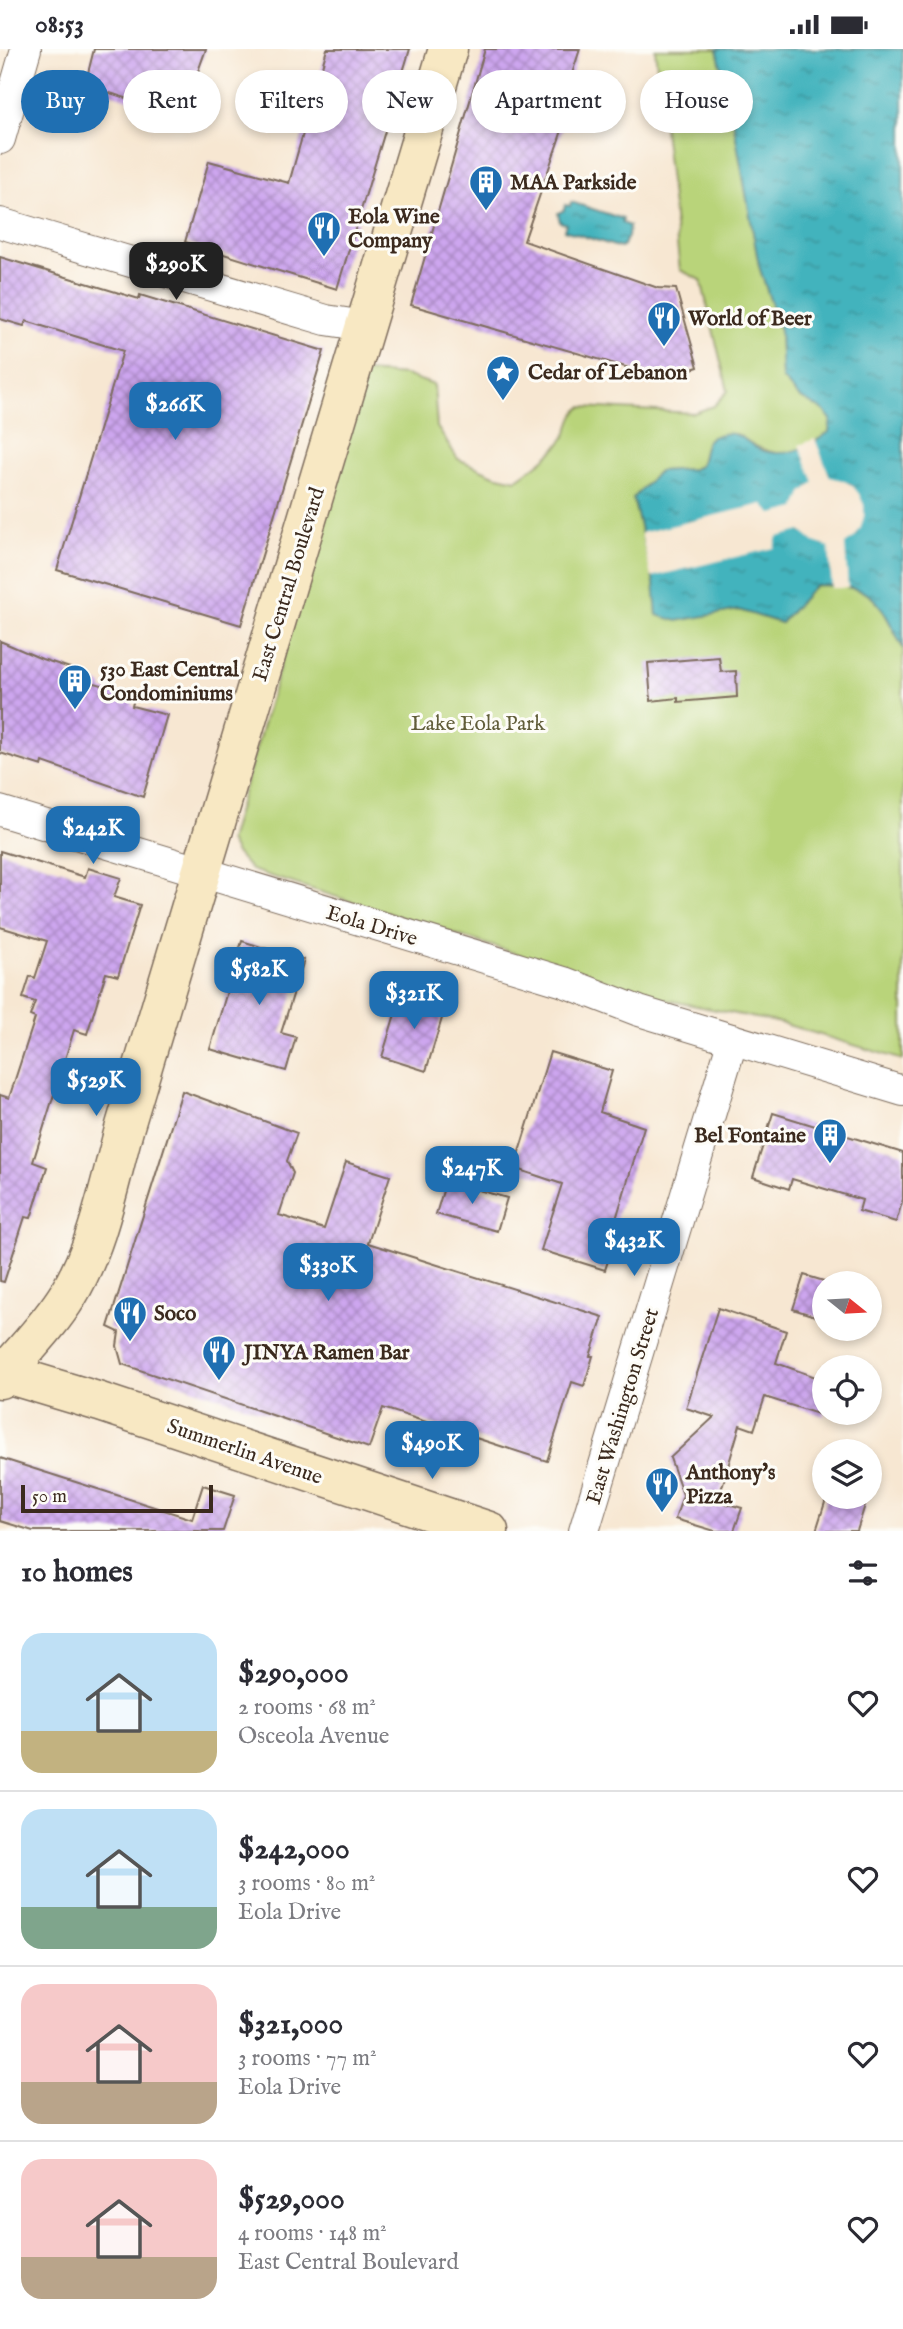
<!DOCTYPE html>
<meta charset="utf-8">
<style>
:root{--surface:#fff;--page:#f2f2f3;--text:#2b2b33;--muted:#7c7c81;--line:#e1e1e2;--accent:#1f6fb2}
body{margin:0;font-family:"IM FELL English",serif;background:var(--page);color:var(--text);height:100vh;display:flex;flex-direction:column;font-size:26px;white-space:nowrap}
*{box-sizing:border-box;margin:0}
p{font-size:23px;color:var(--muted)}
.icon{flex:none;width:38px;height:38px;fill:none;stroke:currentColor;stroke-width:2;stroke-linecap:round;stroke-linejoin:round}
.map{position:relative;height:1482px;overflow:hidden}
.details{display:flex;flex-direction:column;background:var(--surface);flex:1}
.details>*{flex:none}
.hud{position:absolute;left:21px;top:21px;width:861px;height:63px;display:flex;gap:14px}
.needle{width:46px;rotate:108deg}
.controls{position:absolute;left:812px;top:1222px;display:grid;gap:14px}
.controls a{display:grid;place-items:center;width:70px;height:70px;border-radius:50%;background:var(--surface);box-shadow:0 4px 10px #0003;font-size:35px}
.scale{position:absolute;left:21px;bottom:18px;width:192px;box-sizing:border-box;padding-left:7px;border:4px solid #3b2a1e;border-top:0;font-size:19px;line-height:24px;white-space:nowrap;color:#3b2a1e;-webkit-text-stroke:5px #fdfcf7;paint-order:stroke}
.price{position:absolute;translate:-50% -60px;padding:0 16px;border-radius:14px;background:var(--accent);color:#fff;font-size:23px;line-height:46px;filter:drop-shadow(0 2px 4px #0008)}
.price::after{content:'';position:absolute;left:50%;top:42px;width:21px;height:16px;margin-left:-10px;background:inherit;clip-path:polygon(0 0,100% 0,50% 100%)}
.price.selected{background:#222;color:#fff}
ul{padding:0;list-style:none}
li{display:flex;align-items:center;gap:21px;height:175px;padding:0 21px}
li+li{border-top:2px solid var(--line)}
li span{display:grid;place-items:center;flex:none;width:196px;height:140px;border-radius:21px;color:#555}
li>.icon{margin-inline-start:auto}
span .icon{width:84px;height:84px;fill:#fffc;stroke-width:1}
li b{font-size:30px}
h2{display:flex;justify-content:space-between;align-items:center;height:84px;padding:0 21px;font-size:30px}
.pill{padding:0 24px;border-radius:32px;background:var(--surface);box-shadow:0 4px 10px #0003;font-size:24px;line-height:63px}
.pill.selected{background:var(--accent);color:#fff}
.status{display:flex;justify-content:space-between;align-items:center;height:49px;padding:0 35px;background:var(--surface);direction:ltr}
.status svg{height:19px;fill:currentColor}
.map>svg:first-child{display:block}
.park{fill:#b9d47a;stroke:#7a7f4c;stroke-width:2}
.water{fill:url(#water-ripples);stroke:#3f6e6e;stroke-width:2}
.pier{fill:#f7e7d2}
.building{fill:url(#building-cross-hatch)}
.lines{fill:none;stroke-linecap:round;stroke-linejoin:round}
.street-casing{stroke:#7d6c5d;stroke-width:32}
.secondary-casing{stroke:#7d6c5d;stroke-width:41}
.street{stroke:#fff;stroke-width:30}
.secondary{stroke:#f8e8c3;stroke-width:38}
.labels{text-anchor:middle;stroke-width:6;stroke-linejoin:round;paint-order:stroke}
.poi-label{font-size:21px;font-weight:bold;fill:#3b2a1e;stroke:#fdfcf7;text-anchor:start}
.street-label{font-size:21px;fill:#3b2a1e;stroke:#fdfcf7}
.park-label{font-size:21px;fill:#615d3a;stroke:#fdfcf7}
</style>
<div class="status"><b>08:53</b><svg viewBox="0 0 49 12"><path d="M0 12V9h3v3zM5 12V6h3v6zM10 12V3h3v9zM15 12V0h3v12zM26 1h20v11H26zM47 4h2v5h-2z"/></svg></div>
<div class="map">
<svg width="903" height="1482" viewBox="0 0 903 1482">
<defs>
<pattern id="water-ripples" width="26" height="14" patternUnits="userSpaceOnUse" patternTransform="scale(1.75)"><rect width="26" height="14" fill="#43b3bd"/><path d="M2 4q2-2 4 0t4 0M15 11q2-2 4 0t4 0" fill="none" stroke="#399299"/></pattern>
<pattern id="building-cross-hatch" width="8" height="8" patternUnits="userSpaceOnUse" patternTransform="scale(1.75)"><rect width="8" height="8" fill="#cda6ef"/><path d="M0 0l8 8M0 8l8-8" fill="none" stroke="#a887c1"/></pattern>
</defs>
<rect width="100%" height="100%" fill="#fdfcf7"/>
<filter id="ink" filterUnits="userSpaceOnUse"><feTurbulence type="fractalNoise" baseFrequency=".0143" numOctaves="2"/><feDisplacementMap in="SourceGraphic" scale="14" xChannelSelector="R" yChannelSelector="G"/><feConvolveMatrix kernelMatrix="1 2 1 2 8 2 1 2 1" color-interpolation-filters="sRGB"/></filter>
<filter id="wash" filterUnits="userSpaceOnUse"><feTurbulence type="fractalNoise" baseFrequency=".00686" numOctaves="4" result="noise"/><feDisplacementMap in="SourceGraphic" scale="28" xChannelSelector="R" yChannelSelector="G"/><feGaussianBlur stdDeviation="1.57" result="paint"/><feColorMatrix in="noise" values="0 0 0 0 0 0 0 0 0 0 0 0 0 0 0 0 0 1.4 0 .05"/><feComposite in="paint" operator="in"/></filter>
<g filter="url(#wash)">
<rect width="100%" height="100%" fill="#f7e7d2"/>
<!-- park -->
<path class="park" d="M 655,0 L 717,0 L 731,60 L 759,217 L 780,281 L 782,329 L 799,348 L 823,360 L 831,370 L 829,383 C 794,410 773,412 737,385 L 706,394 L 700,417 L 693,420 L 659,422 L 633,449 L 654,534 L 657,566 L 708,566 L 739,561 L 781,574 L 815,536 C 877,537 876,547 903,599 L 903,1011 L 781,974 L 657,949 L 251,821 L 235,803 L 229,792 L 366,323 L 405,326 L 434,336 L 437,378 L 458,410 L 494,426 L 516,431 C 533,419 550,407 563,391 C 572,379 568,368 582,358 L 694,364 L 714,357 L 728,342 L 701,231 L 680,221 Z"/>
<!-- water -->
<path class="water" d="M 717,0 L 903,0 L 903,599 C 876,547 877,537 815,536 L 781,574 L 739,561 L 677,572 L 657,566 L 654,534 L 633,449 L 659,422 L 693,420 L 700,417 C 704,409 703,398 708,391 C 712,387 713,388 718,386 C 743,379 747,399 768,403 C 791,408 812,396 829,383 L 831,370 L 823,361 L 799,348 L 782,329 L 780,281 L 759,217 L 731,60 Z
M 571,153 L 623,170 L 622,174 L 629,177 L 628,188 L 621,199 L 564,181 L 566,175 L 560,173 L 558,164 L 564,161 L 565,156 L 570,157 Z"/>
<!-- pier -->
<path class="pier" d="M 815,390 L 830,428 L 842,431 L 852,436 L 859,445 L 864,456 L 864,467 L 861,478 L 855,488 L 845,495 L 848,539 L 832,539 L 829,498 L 814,493 L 801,482 L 777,488 L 774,499 L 651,528 L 641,484 L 763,455 L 772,465 L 796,459 L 802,444 L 814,433 L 799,396 Z"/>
<g id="blocks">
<!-- building -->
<path class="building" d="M 94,0 L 206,0 L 182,67 L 85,36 Z
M 327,0 L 410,0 L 337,240 L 185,193 L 209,112 L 289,134 Z
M 485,0 L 580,0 L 561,59 L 569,61 L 524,192 L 658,239 L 676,240 L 698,318 L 673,326 L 636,321 L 411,256 Z
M 0,208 L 139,250 L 140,246 L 324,302 L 241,576 L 57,521 L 123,302 L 26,272 L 24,277 L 0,270 Z
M 0,592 L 42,610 L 70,619 L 70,627 L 102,636 L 102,641 L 134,650 L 132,657 L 167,666 L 143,748 L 43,713 L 42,717 L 0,704 Z
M 719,608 L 721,623 L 736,622 L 737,648 L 678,653 L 678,649 L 651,652 L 648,614 Z
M 0,802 L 85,828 L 88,819 L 121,829 L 114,848 L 140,856 L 118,927 L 106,924 L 87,985 L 74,981 L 33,1113 L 47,1118 L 31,1169 L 25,1168 L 4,1233 L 0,1232 L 0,1046 L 9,1049 L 35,969 L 30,967 L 35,953 L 23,949 L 30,927 L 35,929 L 47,892 L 0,878 Z
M 242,892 L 304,911 L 281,984 L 296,988 L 286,1022 L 210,1000 Z
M 402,942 L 446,956 L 426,1022 L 382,1008 Z
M 550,1003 L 612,1022 L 600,1063 L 644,1078 L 613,1180 L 618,1181 L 605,1221 L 541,1201 L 562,1135 L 514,1119 Z
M 182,1042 L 297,1084 L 287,1112 L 293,1124 L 279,1166 L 324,1180 L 346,1113 L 390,1127 L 368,1194 L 603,1268 L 590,1307 L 593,1307 L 584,1337 L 572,1333 L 547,1412 L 383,1359 L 369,1399 L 122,1315 L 117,1297 L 119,1283 L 108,1278 Z
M 773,1064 L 903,1104 L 903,1150 L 896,1173 L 859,1162 L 862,1151 L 792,1130 L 789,1140 L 753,1128 Z
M 446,1132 L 507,1149 L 497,1182 L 436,1165 Z
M 804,1226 L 824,1232 L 824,1270 L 793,1260 Z
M 718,1259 L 786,1282 L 776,1314 L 824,1331 L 824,1367 L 765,1348 L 754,1381 L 740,1376 L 718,1452 L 742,1459 L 734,1482 L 715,1482 L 675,1470 L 683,1446 L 670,1409 L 714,1368 L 686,1359 Z
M 0,1409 L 192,1470 L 203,1436 L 235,1446 L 223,1482 L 33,1482 L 0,1472 Z
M 827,1447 L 839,1447 L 865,1456 L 857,1482 L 816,1482 Z"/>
</g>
</g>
<g filter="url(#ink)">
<use href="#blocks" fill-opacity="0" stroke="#7d6c5d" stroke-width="2"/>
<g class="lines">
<!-- street casing -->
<g class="street-casing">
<path id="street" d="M 0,90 L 26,0
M 0,174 L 326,271 L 365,277
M 0,762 L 564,933 L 639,962 L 903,1042
M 584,1482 L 733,990"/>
</g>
<!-- secondary casing -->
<g class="secondary-casing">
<path id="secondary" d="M 0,1323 L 100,1353 L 489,1482
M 0,1330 C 23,1302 49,1277 68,1246 C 99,1195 109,1134 125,1077 L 448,0"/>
</g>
<!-- street -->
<use href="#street" class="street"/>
<!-- secondary -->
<use href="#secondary" class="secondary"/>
</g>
</g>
<!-- icons -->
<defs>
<g id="building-pin" transform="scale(1.75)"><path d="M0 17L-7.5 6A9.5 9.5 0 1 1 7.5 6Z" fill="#1f6fb2" stroke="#fdfcf7"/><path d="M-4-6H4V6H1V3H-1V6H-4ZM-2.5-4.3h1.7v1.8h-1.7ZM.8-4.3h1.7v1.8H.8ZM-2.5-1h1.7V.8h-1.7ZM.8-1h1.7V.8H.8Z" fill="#fff"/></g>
<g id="restaurant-pin" transform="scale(1.75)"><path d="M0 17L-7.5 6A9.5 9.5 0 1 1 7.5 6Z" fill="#1f6fb2" stroke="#fdfcf7"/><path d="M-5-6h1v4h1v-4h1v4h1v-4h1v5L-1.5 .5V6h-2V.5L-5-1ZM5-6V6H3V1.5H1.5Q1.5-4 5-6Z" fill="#fff"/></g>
<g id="sight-pin" transform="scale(1.75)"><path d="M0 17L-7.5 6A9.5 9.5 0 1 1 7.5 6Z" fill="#1f6fb2" stroke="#fdfcf7"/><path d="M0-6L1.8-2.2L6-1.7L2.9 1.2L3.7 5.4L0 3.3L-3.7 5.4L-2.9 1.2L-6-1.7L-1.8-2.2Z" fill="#fff"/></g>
</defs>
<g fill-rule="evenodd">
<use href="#building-pin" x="486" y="133"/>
<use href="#restaurant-pin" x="324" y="179"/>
<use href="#restaurant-pin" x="664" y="269"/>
<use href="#sight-pin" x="503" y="323"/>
<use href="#building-pin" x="75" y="632"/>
<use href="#building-pin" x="830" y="1086"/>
<use href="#restaurant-pin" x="130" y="1264"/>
<use href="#restaurant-pin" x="219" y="1303"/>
<use href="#restaurant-pin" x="662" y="1435"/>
</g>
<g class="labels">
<!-- poi labels -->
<g class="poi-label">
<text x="510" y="140">MAA Parkside</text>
<text x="348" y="174">Eola Wine<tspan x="348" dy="24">Company</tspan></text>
<text x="688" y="276">World of Beer</text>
<text x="528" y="330">Cedar of Lebanon</text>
<text x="100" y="627">530 East Central<tspan x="100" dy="24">Condominiums</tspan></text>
<text x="806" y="1093" text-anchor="end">Bel Fontaine</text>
<text x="154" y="1271">Soco</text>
<text x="244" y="1310">JINYA Ramen Bar</text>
<text x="686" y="1430">Anthony's<tspan x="686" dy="24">Pizza</tspan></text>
</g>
<!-- street labels -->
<g class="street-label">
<text transform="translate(288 535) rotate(-73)" y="7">East Central Boulevard</text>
<text transform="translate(372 876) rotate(17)" y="7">Eola Drive</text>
<text transform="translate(622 1357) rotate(-73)" y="7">East Washington Street</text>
<text transform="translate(245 1402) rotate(19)" y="7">Summerlin Avenue</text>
</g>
<!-- park labels -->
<g class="park-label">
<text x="478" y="681">Lake Eola Park</text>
</g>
</g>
</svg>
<div class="controls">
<a><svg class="needle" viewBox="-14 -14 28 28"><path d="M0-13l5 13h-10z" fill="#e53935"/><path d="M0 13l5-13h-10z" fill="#7c7c81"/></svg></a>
<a><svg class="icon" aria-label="locate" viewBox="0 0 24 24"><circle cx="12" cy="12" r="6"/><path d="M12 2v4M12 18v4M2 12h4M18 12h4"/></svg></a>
<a><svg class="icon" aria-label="layers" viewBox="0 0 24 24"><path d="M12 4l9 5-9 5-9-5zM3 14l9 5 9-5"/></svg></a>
</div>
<div class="scale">50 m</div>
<b class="price selected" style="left:176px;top:253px">$290K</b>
<b class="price" style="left:175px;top:393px">$266K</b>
<b class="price" style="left:93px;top:817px">$242K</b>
<b class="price" style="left:259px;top:958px">$582K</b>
<b class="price" style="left:414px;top:982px">$321K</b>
<b class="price" style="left:96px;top:1069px">$529K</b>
<b class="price" style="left:472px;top:1157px">$247K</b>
<b class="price" style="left:634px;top:1229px">$432K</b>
<b class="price" style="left:328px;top:1254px">$330K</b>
<b class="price" style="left:432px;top:1432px">$490K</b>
<div class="hud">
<a class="pill selected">Buy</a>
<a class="pill">Rent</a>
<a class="pill">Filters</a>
<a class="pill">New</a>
<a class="pill">Apartment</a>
<a class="pill">House</a>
</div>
</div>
<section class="details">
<h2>10 homes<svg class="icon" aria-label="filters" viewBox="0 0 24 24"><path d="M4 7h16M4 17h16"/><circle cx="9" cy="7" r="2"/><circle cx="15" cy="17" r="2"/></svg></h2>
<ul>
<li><span style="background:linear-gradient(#bfe0f5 70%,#c2b280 0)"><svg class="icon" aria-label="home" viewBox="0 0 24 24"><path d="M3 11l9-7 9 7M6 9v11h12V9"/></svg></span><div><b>$290,000</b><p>2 rooms · 68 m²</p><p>Osceola Avenue</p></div><svg class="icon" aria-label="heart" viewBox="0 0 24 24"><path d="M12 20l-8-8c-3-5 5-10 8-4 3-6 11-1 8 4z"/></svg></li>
<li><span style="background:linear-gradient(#bfe0f5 70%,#7fa58c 0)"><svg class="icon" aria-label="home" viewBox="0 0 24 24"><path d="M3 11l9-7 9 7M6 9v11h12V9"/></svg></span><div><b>$242,000</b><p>3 rooms · 80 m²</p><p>Eola Drive</p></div><svg class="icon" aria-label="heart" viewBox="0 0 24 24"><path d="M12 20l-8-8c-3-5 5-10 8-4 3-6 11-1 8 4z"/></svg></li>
<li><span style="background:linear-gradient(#f6c9c9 70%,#b9a48a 0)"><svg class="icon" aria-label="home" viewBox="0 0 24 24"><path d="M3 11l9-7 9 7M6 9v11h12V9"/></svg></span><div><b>$321,000</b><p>3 rooms · 77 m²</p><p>Eola Drive</p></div><svg class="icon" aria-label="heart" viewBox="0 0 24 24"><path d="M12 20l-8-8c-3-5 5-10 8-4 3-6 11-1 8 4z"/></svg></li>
<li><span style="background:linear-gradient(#f6c9c9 70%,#b9a48a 0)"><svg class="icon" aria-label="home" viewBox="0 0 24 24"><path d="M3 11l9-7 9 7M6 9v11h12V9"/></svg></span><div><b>$529,000</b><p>4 rooms · 148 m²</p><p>East Central Boulevard</p></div><svg class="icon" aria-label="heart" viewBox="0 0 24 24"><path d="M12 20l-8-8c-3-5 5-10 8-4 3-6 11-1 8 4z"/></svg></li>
</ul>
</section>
